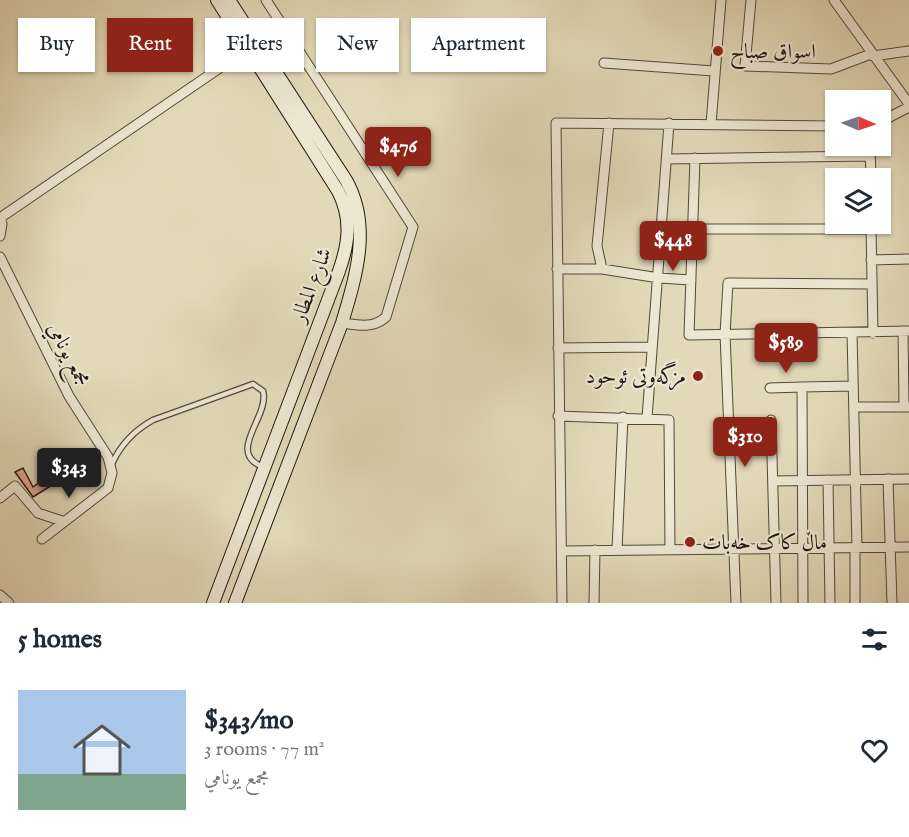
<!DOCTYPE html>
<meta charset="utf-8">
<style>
:root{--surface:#fff;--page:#f6f6f7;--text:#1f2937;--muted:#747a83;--accent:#8f2418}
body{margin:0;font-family:"IM FELL English",Amiri,serif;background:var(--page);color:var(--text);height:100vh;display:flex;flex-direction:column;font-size:22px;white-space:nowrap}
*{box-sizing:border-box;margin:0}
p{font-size:20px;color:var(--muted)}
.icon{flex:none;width:33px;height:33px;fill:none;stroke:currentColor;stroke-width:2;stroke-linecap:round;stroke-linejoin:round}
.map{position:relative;height:603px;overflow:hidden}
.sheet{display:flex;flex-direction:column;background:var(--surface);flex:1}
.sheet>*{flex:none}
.banner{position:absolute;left:18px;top:18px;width:600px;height:54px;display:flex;gap:12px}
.needle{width:39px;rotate:92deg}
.controls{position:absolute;left:825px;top:90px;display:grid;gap:12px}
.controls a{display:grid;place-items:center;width:66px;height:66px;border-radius:0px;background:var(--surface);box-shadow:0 2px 4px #0004;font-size:30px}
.price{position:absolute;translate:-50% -51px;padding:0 14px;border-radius:6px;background:var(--accent);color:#fff;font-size:20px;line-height:39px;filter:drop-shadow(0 2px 3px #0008)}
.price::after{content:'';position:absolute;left:50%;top:36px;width:18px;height:14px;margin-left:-9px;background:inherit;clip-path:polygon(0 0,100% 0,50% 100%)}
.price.current{background:#222;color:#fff}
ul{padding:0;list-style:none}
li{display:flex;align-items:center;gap:18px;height:150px;padding:0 18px}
li span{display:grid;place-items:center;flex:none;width:168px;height:120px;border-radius:0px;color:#555}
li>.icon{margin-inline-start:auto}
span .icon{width:72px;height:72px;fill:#fffc;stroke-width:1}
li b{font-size:26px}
h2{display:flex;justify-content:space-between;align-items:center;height:72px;padding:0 18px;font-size:26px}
.tag{padding:0 21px;border-radius:0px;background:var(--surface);box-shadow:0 2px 4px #0004;font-size:21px;line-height:54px}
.tag.current{background:var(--accent);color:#fff}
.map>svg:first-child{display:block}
.building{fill:#e0a58e;stroke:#221711;stroke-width:1.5}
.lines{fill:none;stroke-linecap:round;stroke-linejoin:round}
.service-casing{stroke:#52483b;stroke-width:7}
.minor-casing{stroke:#52483b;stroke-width:11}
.secondary-casing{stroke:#221711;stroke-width:14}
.service{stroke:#ede6d1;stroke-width:4.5}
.minor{stroke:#ede6d1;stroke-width:9}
.secondary{stroke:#ede6d1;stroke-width:12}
.poi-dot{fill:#8f2418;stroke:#ede6d1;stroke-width:2}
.labels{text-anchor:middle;stroke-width:4.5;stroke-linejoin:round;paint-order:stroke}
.poi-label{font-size:21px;fill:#221711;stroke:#ede6d1;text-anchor:start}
.street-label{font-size:21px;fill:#221711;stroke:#ede6d1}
</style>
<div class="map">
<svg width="909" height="603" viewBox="0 0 909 603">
<rect width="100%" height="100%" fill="#e3d9b8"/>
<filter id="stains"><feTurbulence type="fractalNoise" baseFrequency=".00333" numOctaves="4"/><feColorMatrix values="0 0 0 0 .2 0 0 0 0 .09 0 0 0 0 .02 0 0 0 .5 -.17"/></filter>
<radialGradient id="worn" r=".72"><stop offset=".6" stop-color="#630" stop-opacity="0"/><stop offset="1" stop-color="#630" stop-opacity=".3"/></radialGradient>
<!-- building -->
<path class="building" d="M 23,468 L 33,487 L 44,479 L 49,487 L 33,497 L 15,472 Z"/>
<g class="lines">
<!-- service casing -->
<g class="service-casing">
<path id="service" d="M 111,466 C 120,445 133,431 153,420 L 253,384 L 263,391 C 270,417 225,452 263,467"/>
</g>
<!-- minor casing -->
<g class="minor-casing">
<path id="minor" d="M 266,0 L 413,227 L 386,317 C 373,329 358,325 342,323
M 751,0 L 745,66 L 831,69 L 871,54
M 834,0 L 909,104
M 873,56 L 909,51
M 604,63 L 714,71
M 880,122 L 909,107
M 609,123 L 597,246 L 602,269 L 659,278 L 691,280
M 711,124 L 721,0
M 870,146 L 871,178
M 695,158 L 689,335 L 909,331
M 667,159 L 870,156
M 0,217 L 2,224 L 0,236
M 0,218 L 246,50
M 871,226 L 873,333
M 694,229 L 871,229
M 0,257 L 69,396 L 108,457 L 112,473 L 108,488 L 42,539
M 871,260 L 909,259
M 557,269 L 602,269
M 903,331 L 904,407
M 852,333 L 857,548
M 558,348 L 652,347
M 770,388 L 802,387
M 854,407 L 909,407
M 558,416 L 669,420 L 670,550
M 647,418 L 669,123
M 771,420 L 776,603
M 888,479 L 892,603
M 828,480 L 830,602
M 773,481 L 909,479
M 0,498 L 15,486 L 38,513 L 62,521
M 617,550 L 623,417
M 562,551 L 909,547
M 0,595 L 9,603
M 562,603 L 556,123 L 836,126
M 594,603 L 595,550
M 736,603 L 725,334 L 728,283 L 872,284
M 803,603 L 802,387 L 853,386
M 855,603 L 855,548"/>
</g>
<!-- secondary casing -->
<g class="secondary-casing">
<path id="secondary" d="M 229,0 L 346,180 C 372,226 356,276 342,323 L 235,603
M 213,603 L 339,271 C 349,243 352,218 338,191 L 217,0"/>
</g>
<!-- service -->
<use href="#service" class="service"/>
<!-- minor -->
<use href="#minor" class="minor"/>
<!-- secondary -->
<use href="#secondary" class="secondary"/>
</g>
<!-- markers -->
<g class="poi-dot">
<circle cx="718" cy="51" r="6"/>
<circle cx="698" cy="376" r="6"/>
<circle cx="690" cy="542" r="6"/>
</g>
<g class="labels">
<!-- poi labels -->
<g class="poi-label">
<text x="730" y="58">اسواق صباح</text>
<text x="686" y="383" text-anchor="end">مزگەوتی ئوحود</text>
<text x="702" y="549">ماڵ کاک خەبات</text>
</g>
<!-- street labels -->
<g class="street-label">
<text transform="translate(311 285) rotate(-69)" y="7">شارع المطار</text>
<text transform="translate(69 354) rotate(63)" y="7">مجمع يونامي</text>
</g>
</g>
<rect width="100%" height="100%" filter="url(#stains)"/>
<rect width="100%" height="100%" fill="url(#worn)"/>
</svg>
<div class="controls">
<a><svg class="needle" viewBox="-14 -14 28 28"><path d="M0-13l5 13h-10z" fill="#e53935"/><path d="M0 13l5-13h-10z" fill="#747a83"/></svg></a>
<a><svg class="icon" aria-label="layers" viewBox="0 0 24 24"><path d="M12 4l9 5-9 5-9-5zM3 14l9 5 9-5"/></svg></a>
</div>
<b class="price" style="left:398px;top:178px">$476</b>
<b class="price" style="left:673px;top:272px">$448</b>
<b class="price" style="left:786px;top:374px">$589</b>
<b class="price" style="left:745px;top:468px">$310</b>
<b class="price current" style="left:69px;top:499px">$343</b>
<div class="banner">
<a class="tag">Buy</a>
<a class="tag current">Rent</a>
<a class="tag">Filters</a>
<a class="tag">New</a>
<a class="tag">Apartment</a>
</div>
</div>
<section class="sheet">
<h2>5 homes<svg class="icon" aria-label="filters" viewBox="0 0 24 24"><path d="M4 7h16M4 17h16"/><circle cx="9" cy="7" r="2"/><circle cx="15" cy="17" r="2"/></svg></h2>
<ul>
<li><span style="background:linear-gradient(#a9c7e8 70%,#7fa58c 0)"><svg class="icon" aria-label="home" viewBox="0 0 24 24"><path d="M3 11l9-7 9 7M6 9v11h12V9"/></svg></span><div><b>$343/mo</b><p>3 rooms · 77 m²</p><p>مجمع يونامي</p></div><svg class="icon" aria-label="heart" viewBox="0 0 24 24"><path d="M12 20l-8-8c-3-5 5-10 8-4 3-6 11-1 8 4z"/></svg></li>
</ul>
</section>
